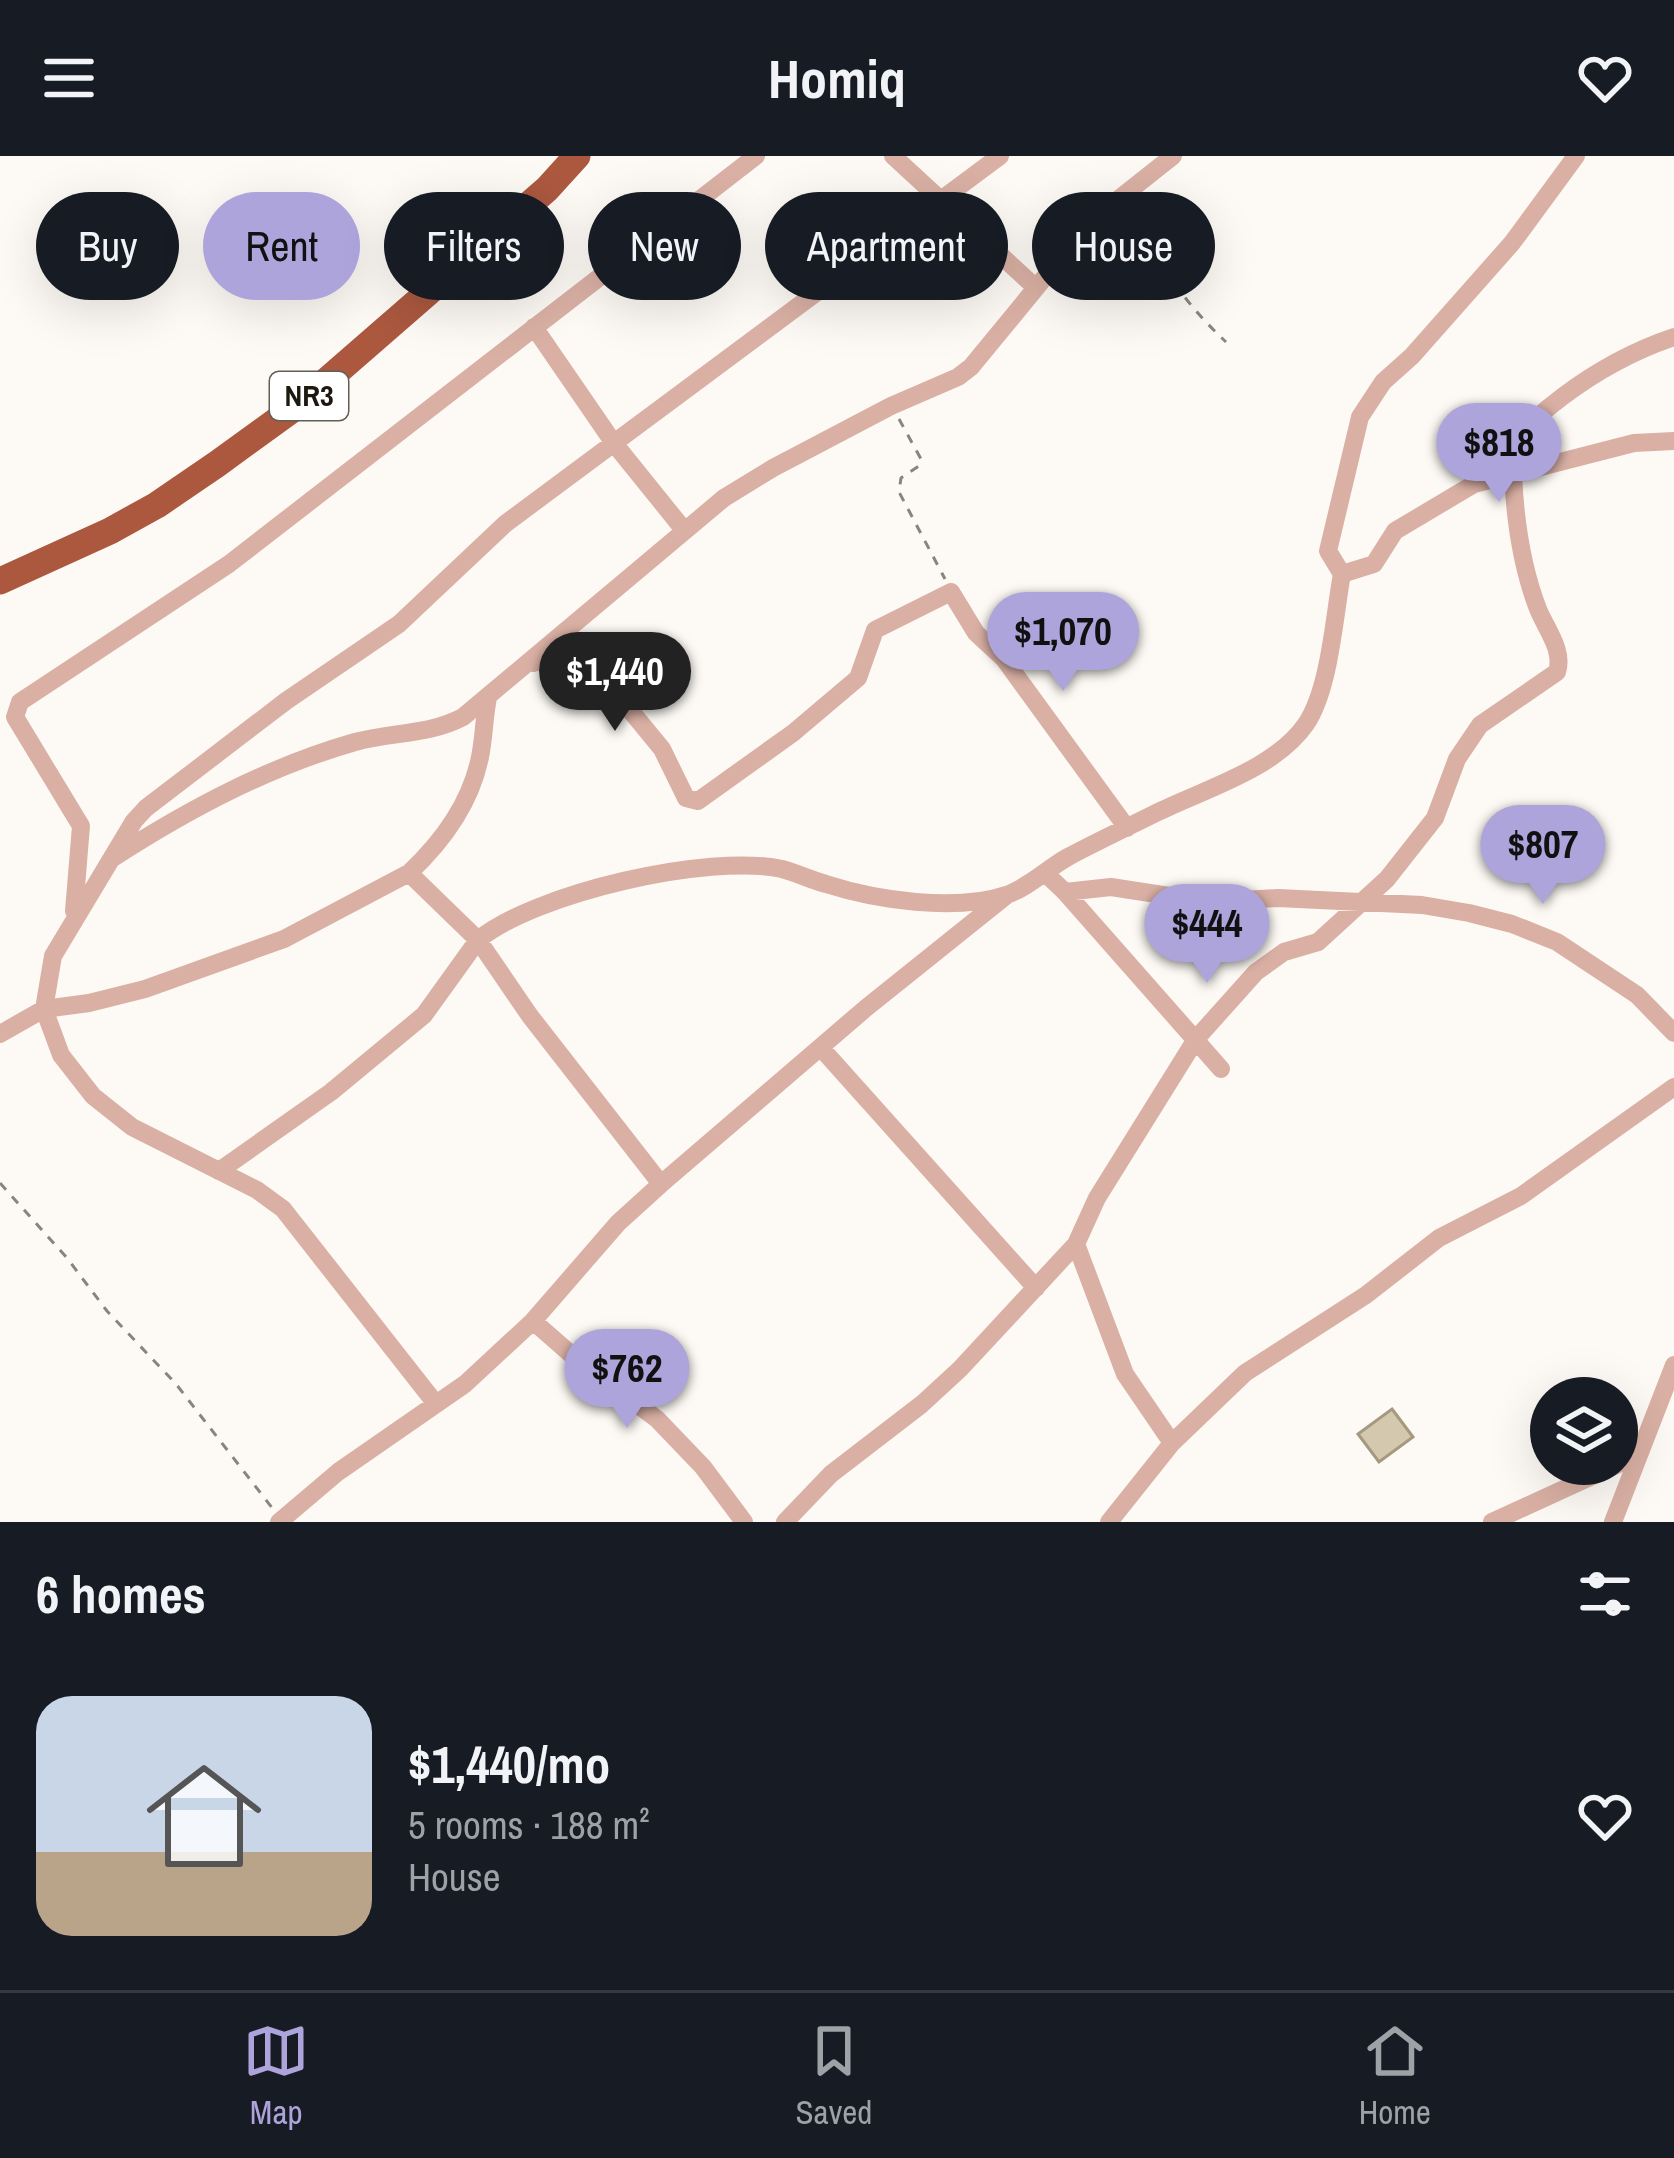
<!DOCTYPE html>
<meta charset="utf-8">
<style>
:root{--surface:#171b24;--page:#20242c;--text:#f1f3f6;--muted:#9ea1a6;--line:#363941;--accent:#aea4dc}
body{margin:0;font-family:"Archivo Narrow",sans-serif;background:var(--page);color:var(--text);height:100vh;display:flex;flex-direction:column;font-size:45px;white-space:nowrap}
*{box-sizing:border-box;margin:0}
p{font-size:39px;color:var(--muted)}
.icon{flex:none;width:66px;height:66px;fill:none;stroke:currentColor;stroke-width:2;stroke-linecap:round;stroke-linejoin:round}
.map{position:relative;height:1366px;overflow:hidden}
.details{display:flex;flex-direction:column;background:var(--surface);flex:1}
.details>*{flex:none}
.hud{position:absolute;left:36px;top:36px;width:1602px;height:108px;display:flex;gap:24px}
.tools{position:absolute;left:1530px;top:1221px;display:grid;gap:24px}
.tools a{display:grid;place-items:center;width:108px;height:108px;border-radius:50%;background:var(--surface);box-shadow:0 12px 48px #0002;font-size:60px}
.price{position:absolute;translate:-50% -102px;padding:0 27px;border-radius:42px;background:var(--accent);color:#111;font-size:39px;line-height:78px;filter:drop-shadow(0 3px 6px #0008)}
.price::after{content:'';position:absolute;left:50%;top:72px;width:36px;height:27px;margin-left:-18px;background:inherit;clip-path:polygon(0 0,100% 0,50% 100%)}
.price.on{background:#222;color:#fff}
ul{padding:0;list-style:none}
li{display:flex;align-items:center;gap:36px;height:300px;padding:0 36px}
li+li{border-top:3px solid var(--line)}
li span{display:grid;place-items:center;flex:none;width:336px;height:240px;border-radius:36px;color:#555}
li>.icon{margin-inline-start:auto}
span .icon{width:144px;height:144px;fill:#fffc;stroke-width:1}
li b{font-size:51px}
h2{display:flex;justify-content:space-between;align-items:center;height:144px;padding:0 36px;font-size:51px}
.tag{padding:0 42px;border-radius:54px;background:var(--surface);box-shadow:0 12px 48px #0002;font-size:42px;line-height:108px}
.tag.on{background:var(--accent);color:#111}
header{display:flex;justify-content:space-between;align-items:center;height:156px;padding:0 36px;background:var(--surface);font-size:54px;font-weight:700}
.menu{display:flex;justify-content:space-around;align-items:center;height:168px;border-top:3px solid var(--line);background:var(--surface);font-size:33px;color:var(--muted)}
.menu a{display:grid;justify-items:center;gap:6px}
.menu .on{color:var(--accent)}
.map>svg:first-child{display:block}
.building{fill:#d4c8ae;stroke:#a59980;stroke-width:3}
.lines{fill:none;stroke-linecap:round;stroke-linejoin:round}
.path{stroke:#89857e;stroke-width:3;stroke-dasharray:9 9;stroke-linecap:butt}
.minor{stroke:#dab0a4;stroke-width:18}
.highway{stroke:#ab583f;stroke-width:27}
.labels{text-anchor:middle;stroke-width:9;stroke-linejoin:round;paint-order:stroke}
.shield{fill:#fff;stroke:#615e57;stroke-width:3}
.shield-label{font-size:30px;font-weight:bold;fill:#1d190f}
</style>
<header><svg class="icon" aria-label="menu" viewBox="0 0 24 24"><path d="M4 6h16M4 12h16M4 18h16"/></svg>Homiq<svg class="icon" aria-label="heart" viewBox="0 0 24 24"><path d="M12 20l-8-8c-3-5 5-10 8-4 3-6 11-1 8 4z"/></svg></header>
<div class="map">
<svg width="1674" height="1366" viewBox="0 0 1674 1366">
<rect width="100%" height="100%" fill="#fdfaf5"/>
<!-- building -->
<path class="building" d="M 1392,1253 L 1413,1281 L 1379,1306 L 1358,1278 Z"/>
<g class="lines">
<!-- path -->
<path class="path" d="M 1148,42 C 1152,105 1181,143 1226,186
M 899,263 L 921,303 L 919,310 L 901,322 L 899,336 L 945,423
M 0,1027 L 67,1102 L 107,1155 L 176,1228 L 273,1353"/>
<!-- minor -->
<path class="minor" d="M 893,0 L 1034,130
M 534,171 L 613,286 L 684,374
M 1474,328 C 1526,262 1594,208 1674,181
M 1342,418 L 1374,408 L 1395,375 L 1474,328 L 1634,287 L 1674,285
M 533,507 L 569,493 L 585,499 L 662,593 L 686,642 L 698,645 L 793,577 L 858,522 L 875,474 L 951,436 L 976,477 L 1004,503 L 1127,672
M 113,702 C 189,653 268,611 355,586 C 392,576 429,579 463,561 L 724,342 L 773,312 L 891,250 L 958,221 L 971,211 L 1091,65 L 1173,0
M 409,717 C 442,686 471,646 480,601 C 484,582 484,561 488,542
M 1045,717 L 1065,736 L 1111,731 L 1208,746 L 1278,742 L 1422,749 L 1469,757 L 1512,768 L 1557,786 L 1637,839 L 1674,877
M 1065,736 L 1221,913
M 74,755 L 81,670 L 15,561 L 20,546 L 229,408 L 756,0
M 0,878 L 44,853 L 89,847 L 145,833 L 284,783 L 409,717 L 478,784 C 535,737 709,697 782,713 C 797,717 811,724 826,728 C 876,744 955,756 1006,739 C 1028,732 1048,712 1068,701 C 1098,685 1128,671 1158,656 C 1205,633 1275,613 1306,568 C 1330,532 1334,461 1342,418 L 1328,395 L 1360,261 L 1383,226 L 1412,200 L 1512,87 L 1576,0
M 821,892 L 1036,1132
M 219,1015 L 331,936 L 424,859 L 478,784 L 530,860 L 661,1028
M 1076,1088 L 1125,1218 L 1172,1287
M 533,1165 L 574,1201 L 657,1263 L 703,1311 L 744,1366
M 436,1248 L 283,1053 L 257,1034 L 132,971 L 93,940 L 61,899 L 44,853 L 53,800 L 134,665 L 146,652 L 286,545 L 399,468 L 505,368 L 1000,0
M 279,1366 L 338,1316 L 465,1228 L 533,1165 L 618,1067 L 661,1028 L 866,852 L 1007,739
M 785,1366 L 831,1318 L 922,1248 L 960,1213 L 1076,1088 L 1097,1042 L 1196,883 L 1256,816 L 1284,796 L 1318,786 L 1387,723 L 1435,662 L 1457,603 L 1480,569 L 1557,516 C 1564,494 1546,473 1538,453 C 1521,409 1515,364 1513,318
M 1109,1366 L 1172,1287 L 1245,1217 L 1366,1139 L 1439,1082 L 1521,1040 L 1674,931
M 1492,1366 L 1638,1299
M 1613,1366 L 1674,1209"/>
<!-- highway -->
<path class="highway" d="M 0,425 L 110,375 L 157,349 L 217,308 L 301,247 L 547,33 L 577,0"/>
</g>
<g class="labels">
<!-- shield labels -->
<rect class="shield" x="270" y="216" width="78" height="48" rx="9"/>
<g class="shield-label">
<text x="309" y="250">NR3</text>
</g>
</g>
</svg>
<div class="tools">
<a><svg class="icon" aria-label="layers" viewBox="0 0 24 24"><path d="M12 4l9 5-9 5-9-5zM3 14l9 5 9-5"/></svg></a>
</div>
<b class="price" style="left:1499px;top:349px">$818</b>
<b class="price" style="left:1063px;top:538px">$1,070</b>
<b class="price on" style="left:615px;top:578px">$1,440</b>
<b class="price" style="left:1543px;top:751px">$807</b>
<b class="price" style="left:1207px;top:830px">$444</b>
<b class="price" style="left:627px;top:1275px">$762</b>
<div class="hud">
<a class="tag">Buy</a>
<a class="tag on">Rent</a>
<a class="tag">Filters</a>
<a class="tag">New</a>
<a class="tag">Apartment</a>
<a class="tag">House</a>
</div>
</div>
<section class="details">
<h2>6 homes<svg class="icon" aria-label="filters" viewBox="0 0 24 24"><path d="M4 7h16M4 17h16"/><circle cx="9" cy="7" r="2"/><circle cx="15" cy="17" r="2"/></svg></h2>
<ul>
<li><span style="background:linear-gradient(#c9d6e8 65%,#b9a48a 0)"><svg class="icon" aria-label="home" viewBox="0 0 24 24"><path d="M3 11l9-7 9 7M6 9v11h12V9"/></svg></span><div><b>$1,440/mo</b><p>5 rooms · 188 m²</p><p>House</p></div><svg class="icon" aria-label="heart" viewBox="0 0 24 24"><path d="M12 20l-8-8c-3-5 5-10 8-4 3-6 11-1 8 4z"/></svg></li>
</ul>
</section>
<nav class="menu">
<a class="on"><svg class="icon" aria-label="map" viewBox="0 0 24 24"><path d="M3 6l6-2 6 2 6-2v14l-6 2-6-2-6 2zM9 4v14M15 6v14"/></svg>Map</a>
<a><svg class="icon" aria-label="saved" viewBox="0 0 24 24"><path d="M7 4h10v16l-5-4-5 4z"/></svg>Saved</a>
<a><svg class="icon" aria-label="home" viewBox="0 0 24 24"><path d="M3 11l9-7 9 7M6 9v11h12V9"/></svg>Home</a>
</nav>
